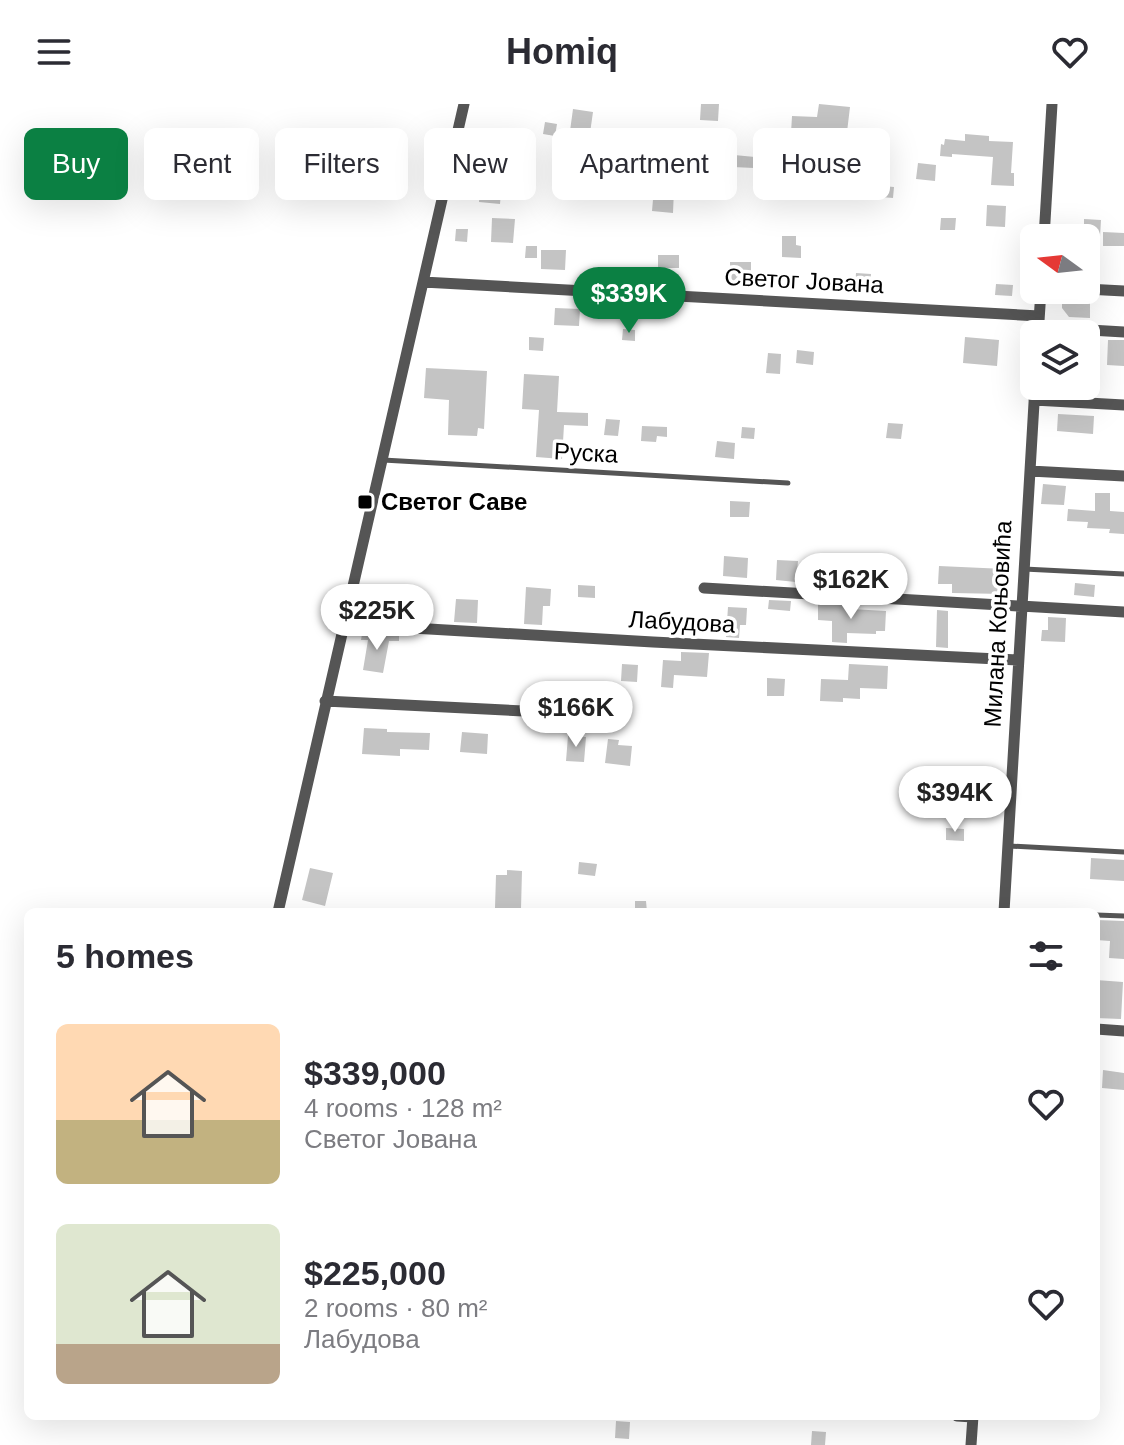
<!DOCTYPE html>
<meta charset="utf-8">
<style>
:root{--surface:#fff;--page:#f7f7f7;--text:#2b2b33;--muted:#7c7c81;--accent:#0b8043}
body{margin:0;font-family:Arial,sans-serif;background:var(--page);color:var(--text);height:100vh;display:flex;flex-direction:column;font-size:30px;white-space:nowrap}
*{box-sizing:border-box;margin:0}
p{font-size:26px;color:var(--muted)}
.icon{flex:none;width:44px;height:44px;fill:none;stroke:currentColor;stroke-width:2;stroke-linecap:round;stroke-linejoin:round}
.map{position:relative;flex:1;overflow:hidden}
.panel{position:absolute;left:24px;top:804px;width:1076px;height:512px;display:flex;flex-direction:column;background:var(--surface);border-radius:12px;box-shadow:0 8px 32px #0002}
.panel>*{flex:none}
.guide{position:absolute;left:24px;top:24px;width:1076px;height:72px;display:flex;gap:16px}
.needle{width:52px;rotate:285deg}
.tools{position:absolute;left:1020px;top:120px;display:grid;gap:16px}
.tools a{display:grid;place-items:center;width:80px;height:80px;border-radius:12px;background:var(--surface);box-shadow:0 8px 32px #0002;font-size:40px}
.price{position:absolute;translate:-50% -68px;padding:0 18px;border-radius:28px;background:#fff;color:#222;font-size:26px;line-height:52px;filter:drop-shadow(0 2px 4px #0008)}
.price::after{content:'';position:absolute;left:50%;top:48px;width:24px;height:18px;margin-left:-12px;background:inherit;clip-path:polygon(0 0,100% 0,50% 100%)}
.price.current{background:var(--accent);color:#fff}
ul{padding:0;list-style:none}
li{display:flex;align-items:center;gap:24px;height:200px;padding:0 32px}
li span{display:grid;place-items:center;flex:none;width:224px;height:160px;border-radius:12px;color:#555}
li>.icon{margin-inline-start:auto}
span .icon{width:96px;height:96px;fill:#fffc;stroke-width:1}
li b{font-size:34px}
h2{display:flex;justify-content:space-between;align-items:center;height:96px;padding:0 32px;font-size:34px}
.pill{padding:0 28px;border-radius:12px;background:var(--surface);box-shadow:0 8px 32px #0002;font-size:28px;line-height:72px}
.pill.current{background:var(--accent);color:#fff}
header{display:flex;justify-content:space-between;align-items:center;height:104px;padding:0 32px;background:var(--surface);font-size:36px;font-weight:800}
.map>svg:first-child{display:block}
.building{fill:#c4c4c4}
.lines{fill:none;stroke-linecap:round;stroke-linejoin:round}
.lane{stroke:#555;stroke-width:5}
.street{stroke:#555;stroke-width:11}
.poi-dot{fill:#000;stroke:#fff;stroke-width:3}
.labels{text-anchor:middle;stroke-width:7;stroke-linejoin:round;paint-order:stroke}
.street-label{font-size:24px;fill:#000;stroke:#fff}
.poi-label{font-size:24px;font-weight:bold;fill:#000;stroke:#fff;text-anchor:start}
</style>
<header><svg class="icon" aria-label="menu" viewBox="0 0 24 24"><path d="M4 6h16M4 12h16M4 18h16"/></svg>Homiq<svg class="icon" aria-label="heart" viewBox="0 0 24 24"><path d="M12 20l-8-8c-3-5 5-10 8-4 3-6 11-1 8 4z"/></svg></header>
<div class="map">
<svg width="1124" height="1341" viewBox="0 0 1124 1341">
<rect width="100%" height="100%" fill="#fff"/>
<!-- building -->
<path class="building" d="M 701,0 L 719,0 L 718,17 L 700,16 Z
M 819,0 L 850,3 L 847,28 L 854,28 L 852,43 L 839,42 L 840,30 L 807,27 L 807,29 L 791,29 L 792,12 L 817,13 Z
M 573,5 L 593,8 L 590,29 L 570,27 Z
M 545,18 L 557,20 L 555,32 L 543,30 Z
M 476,24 L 503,26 L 501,52 L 474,50 Z
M 650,24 L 663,25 L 662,44 L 649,44 Z
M 965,30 L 989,32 L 989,37 L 1013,38 L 1011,69 L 1014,69 L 1014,82 L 991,81 L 993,53 L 952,50 L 952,53 L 940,52 L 941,40 L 944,41 L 945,35 L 965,37 Z
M 734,51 L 755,53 L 754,64 L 733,63 Z
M 918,59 L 936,61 L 935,77 L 916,75 Z
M 481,75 L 502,77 L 500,100 L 479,98 Z
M 882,82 L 894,83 L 893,94 L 881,93 Z
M 654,84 L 674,85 L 673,109 L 652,107 Z
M 987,101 L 1006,102 L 1005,123 L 986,122 Z
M 492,114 L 515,115 L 513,139 L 491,138 Z
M 941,114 L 956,114 L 955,126 L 940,126 Z
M 1084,115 L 1101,116 L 1100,133 L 1064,132 L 1065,121 L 1084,122 Z
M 456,125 L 468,125 L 467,138 L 455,137 Z
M 1103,128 L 1124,129 L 1124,142 L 1103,142 Z
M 782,132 L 796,132 L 796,141 L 801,142 L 801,154 L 782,153 Z
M 526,142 L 537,142 L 537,154 L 525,154 Z
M 541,146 L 566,146 L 565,166 L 541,165 Z
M 658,151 L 679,151 L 679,164 L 658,164 Z
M 730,158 L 751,158 L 751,182 L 730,182 Z
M 856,169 L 871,170 L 870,184 L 855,183 Z
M 996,180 L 1013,181 L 1012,192 L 995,191 Z
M 1062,189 L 1079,190 L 1083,193 L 1083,198 L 1090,199 L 1090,214 L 1069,213 L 1062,204 Z
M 555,204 L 580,205 L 579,222 L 554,221 Z
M 623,225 L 635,226 L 635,237 L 622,236 Z
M 529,233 L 544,234 L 543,247 L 529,246 Z
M 965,233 L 999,236 L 997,262 L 963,259 Z
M 1108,236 L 1124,236 L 1124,262 L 1107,261 Z
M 797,246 L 814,248 L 813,261 L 796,259 Z
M 768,249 L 781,250 L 780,270 L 766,269 Z
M 426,264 L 487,267 L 484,325 L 478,324 L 477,332 L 448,331 L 449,296 L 424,294 Z
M 524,270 L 559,272 L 557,308 L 588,309 L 588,322 L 564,321 L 562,355 L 536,353 L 539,306 L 522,305 Z
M 1058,310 L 1094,312 L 1093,330 L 1057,327 Z
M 606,315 L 620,316 L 618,332 L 604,331 Z
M 888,319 L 903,320 L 901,335 L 886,334 Z
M 642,322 L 667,323 L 667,333 L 657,332 L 656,338 L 641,337 Z
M 742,323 L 755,324 L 754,335 L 741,334 Z
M 717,337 L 735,339 L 734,355 L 715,353 Z
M 1043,380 L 1066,382 L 1064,401 L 1041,400 Z
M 1095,389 L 1110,389 L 1110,407 L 1124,408 L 1124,430 L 1109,429 L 1110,425 L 1087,424 L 1088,418 L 1067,417 L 1068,405 L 1095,407 Z
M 730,397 L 750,398 L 749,413 L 730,413 Z
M 724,452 L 748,454 L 747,474 L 723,472 Z
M 777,456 L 798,457 L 796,478 L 776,476 Z
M 824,457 L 848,458 L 847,484 L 823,482 Z
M 874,460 L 892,462 L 891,481 L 873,480 Z
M 939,462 L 1005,465 L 1004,490 L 952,489 L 952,480 L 938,480 Z
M 1075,479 L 1095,481 L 1094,493 L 1074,491 Z
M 578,481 L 595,482 L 595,494 L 578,493 Z
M 526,483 L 551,485 L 550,502 L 543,502 L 542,521 L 524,520 Z
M 456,495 L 478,496 L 477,519 L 454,518 Z
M 769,496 L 791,497 L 790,507 L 768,505 Z
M 818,499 L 851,501 L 851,505 L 886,507 L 885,527 L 876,527 L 876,530 L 847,529 L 847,539 L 832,538 L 832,517 L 818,516 Z
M 728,503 L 747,504 L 746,521 L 740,521 L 739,534 L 726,533 Z
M 937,506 L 948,507 L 948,544 L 936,543 Z
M 1048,513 L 1066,514 L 1065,538 L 1041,537 L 1042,526 L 1048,526 Z
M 362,530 L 399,532 L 399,537 L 389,537 L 383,569 L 363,566 L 368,536 L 361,536 Z
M 681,548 L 709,549 L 707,573 L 674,571 L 673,584 L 661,583 L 663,556 L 681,557 Z
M 622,560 L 638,561 L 637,578 L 621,577 Z
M 849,560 L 888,562 L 887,585 L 860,584 L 860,595 L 843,594 L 843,598 L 820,597 L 821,575 L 848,576 Z
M 767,574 L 785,575 L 784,592 L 767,592 Z
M 364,624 L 387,625 L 387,628 L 430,629 L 429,646 L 400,645 L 400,652 L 362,650 Z
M 462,628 L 488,630 L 487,650 L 460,648 Z
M 568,632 L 586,633 L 584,658 L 566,657 Z
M 608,635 L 619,636 L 618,641 L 632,642 L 630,662 L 605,659 Z
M 946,724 L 964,725 L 964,737 L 946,736 Z
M 1091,754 L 1124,756 L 1124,777 L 1090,775 Z
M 579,758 L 597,760 L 595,772 L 578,770 Z
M 310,764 L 333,769 L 325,802 L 302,796 Z
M 507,766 L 522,767 L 521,805 L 495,804 L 496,771 L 507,771 Z
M 635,797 L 646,797 L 647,808 L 635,808 Z
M 1096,816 L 1124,817 L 1124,855 L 1109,854 L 1110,837 L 1096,836 Z
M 1096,876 L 1123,878 L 1121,915 L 1096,914 Z
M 1103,966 L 1124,969 L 1124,986 L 1102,984 Z
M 616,1317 L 630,1318 L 629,1335 L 615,1334 Z
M 812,1327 L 826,1328 L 825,1341 L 811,1341 Z"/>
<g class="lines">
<!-- lane -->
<path class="lane" d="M 383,356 L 788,379
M 1024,465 L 1124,470
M 1009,742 L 1124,748
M 1096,811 L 1124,812"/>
<!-- street -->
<path class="street" d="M 1044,134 L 1052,0
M 423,178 L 1039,212
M 1086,185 L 1124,187
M 1039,217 L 1041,186
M 1039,223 L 1124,228
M 1034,296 L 1124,301
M 1030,367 L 1124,372
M 704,484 L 1124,508
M 344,520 L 653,538 L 1018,556
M 325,597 L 604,611
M 278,808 L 464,0
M 1004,808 L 1035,282
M 1096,925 L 1124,927
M 957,1312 L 973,1313
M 971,1341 L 973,1312"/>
</g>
<!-- markers -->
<rect class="poi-dot" x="357" y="390" width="16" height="16" rx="4"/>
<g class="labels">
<!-- street labels -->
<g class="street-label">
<text transform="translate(804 177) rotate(3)" y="8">Светог Јована</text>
<text transform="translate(586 349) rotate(3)" y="8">Руска</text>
<text transform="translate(682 518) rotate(3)" y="8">Лабудова</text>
<text transform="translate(998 520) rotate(-87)" y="8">Милана Коњовића</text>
</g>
<!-- poi labels -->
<g class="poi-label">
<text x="381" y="406">Светог Саве</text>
</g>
</g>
</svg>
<div class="tools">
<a><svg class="needle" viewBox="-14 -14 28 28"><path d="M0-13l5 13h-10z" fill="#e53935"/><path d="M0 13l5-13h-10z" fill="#7c7c81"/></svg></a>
<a><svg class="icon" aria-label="layers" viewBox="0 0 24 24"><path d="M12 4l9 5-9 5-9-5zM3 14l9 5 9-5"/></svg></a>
</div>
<b class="price current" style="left:629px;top:231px">$339K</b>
<b class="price" style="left:851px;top:517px">$162K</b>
<b class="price" style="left:377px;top:548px">$225K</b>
<b class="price" style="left:576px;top:645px">$166K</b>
<b class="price" style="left:955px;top:730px">$394K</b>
<div class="guide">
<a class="pill current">Buy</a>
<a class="pill">Rent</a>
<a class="pill">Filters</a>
<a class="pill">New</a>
<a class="pill">Apartment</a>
<a class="pill">House</a>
</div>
<section class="panel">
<h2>5 homes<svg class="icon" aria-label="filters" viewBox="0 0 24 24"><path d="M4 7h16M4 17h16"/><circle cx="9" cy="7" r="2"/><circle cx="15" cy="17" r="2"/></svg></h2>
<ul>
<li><span style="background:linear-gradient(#ffd9b3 60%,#c2b280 0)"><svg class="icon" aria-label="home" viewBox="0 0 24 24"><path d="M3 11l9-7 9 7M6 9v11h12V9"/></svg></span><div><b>$339,000</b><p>4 rooms · 128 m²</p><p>Светог Јована</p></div><svg class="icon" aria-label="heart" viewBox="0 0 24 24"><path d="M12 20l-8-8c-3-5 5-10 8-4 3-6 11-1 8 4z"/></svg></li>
<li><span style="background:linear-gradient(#dfe7d0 75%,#b9a48a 0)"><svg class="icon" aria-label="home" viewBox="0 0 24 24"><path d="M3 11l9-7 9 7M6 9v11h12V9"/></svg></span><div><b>$225,000</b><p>2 rooms · 80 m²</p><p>Лабудова</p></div><svg class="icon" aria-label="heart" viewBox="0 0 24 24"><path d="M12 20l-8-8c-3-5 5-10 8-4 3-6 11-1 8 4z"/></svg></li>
</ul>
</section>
</div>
